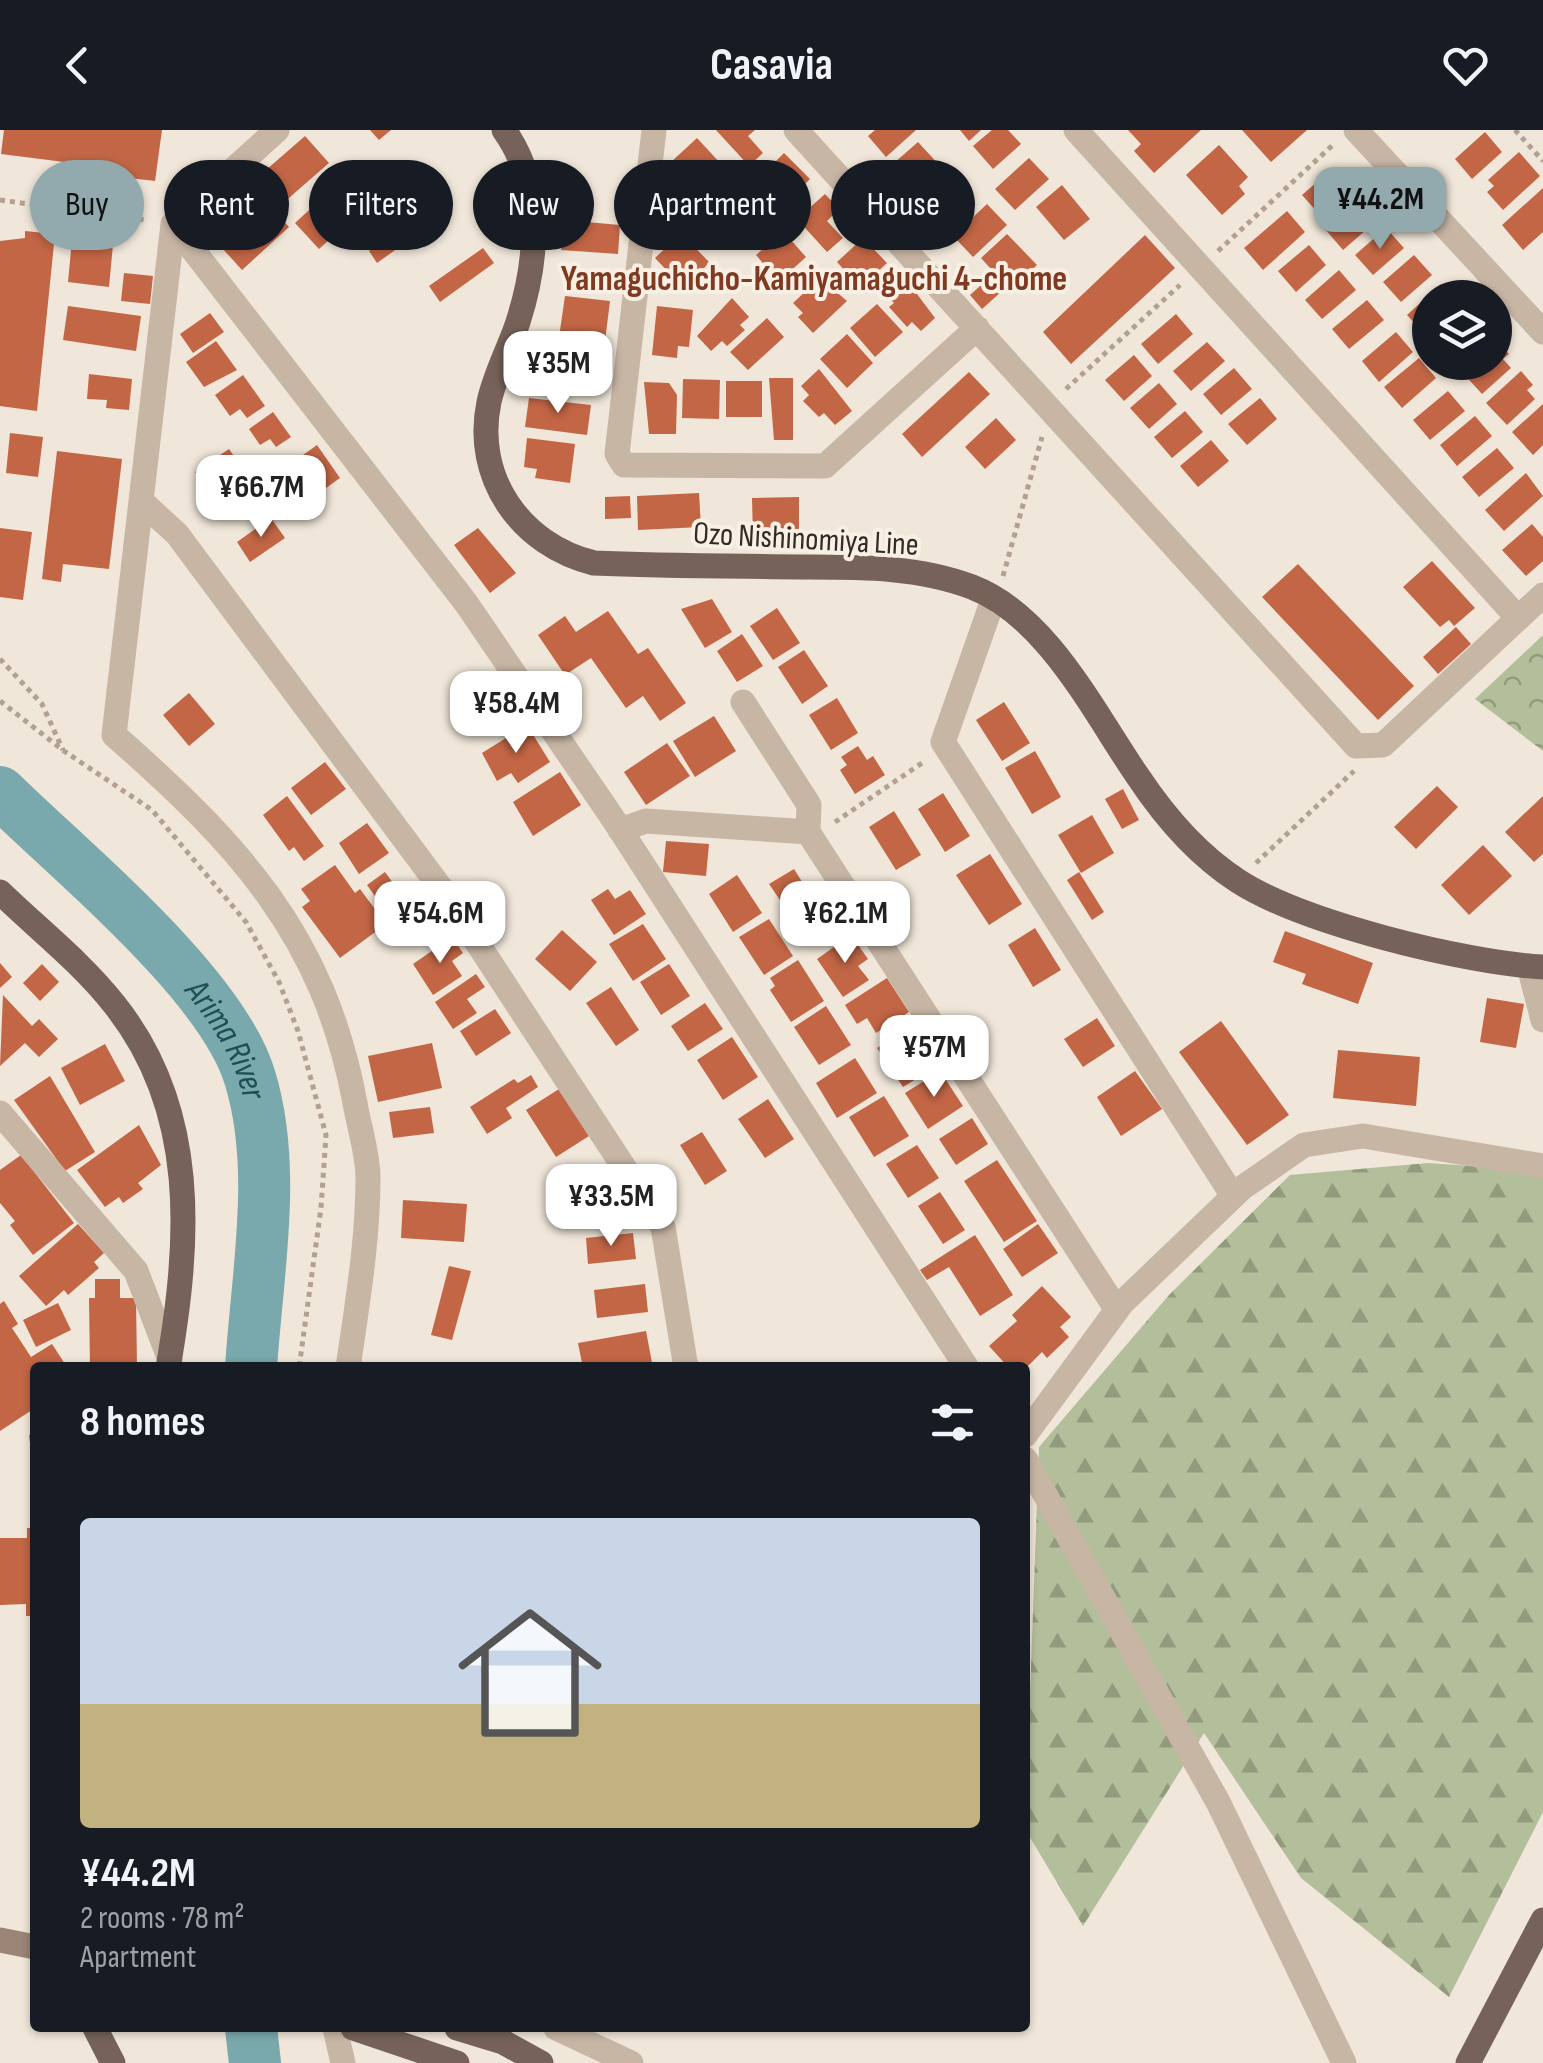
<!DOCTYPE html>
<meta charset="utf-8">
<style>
:root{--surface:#171b24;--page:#20242c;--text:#f1f3f6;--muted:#9ea1a6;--accent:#92a9ad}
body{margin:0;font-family:"Sofia Sans Condensed",sans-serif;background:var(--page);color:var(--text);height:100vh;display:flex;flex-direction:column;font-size:38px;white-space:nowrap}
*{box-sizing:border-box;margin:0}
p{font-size:32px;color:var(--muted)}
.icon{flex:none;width:55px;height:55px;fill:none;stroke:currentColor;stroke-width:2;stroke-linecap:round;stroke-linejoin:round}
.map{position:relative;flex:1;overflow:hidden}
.drawer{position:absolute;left:30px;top:1232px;width:1000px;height:670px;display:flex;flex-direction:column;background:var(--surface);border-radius:10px;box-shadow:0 2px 8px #0004}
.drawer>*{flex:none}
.hud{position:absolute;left:30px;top:30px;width:1000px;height:90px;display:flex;gap:20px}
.fabs{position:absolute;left:1412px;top:150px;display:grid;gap:20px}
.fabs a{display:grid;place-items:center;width:100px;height:100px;border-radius:50%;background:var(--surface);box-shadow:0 2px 8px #0004;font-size:50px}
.price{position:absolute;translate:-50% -85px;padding:0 22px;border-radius:20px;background:#fff;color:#222;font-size:32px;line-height:65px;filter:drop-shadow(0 2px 5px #0008)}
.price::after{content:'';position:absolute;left:50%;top:60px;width:30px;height:22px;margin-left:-15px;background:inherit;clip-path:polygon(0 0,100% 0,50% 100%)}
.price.current{background:var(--accent);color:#111}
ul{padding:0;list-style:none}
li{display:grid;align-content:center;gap:20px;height:530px;padding:0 50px}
li span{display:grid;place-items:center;height:310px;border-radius:10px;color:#555}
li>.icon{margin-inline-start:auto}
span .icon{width:180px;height:180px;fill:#fffc;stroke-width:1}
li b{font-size:42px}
h2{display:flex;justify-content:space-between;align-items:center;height:120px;padding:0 50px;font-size:42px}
.tag{padding:0 35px;border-radius:45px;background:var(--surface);box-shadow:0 2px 8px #0004;font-size:35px;line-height:90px}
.tag.current{background:var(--accent);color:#111}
header{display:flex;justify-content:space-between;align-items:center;height:130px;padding:0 50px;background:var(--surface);font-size:45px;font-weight:700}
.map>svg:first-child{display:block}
.forest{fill:url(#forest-firs)}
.park{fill:url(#park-crowns)}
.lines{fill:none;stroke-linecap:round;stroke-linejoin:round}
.river{stroke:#79a9ac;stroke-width:52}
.building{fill:#c26645}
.path{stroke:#b3a090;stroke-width:5;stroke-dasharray:5 5;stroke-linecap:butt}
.street{stroke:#c8b6a5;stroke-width:25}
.secondary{stroke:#9b8577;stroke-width:25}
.primary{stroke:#766258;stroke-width:25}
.labels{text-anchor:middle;stroke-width:8;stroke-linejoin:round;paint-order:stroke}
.street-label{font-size:32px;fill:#342b26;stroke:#f8f0e5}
.neighbourhood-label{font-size:35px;font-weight:bold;fill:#803a22;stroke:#f8f0e5}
.water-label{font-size:35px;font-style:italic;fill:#1d4f54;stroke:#f8f0e5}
</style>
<header><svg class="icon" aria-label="back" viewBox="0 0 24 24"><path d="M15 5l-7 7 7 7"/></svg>Casavia<svg class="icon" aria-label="heart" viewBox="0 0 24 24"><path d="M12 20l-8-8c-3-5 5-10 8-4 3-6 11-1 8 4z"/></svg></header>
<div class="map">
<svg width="1543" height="1933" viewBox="0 0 1543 1933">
<defs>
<pattern id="forest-firs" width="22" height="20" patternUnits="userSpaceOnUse" patternTransform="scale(2.5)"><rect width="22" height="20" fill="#b2bf9a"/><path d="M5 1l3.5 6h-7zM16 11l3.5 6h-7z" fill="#929b7d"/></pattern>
<pattern id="park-crowns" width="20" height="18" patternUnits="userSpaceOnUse" patternTransform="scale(2.5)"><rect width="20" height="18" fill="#b2bf9a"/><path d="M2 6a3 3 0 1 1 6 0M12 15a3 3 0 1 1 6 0" fill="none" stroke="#929b7d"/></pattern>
</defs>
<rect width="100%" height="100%" fill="#f0e6d9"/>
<!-- forest -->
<path class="forest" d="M 1428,1033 L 1543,1041 L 1543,1682 L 1449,1867 L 1301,1748 L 1204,1603 L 1083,1796 L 1025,1699 L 1039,1317 L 1169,1165 L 1290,1045 Z"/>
<!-- park -->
<path class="park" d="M 1543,505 L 1543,621 L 1475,569 Z"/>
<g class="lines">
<!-- river -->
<g class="river">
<path id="s1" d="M 0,662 C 72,733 222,854 250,948 C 278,1039 257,1144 251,1238"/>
<path d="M 251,1898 L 255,1933"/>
</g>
</g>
<!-- building -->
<path class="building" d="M 4,0 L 162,0 L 155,51 L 95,44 L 96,36 L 1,24 Z
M 370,0 L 391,0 L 379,10 Z
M 716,0 L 755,0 L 748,6 L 763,23 L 749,36 Z
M 875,0 L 916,0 L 886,27 L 868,6 Z
M 960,0 L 981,0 L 969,11 Z
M 992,0 L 1008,0 L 1021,14 L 993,39 L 973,16 Z
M 1128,0 L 1201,0 L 1154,43 L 1134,21 L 1141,14 Z
M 1242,0 L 1307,0 L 1271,32 Z
M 1485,2 L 1502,22 L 1472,49 L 1455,29 Z
M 305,6 L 329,33 L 282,74 L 258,47 Z
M 697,8 L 722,35 L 688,66 L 673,50 L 681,43 L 671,32 Z
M 918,12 L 941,37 L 917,58 L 894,33 Z
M 1219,15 L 1248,47 L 1239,56 L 1245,64 L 1222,85 L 1186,45 Z
M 1519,22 L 1540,46 L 1503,80 L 1487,62 L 1494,56 L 1488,50 Z
M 784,23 L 810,49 L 799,60 L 804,65 L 789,79 L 759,48 Z
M 1029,28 L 1049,49 L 1015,80 L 995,59 Z
M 1333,38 L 1351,58 L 1320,85 L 1302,65 Z
M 948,40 L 966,61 L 939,86 L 920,65 Z
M 343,49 L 367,76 L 319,119 L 295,93 Z
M 737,51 L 762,77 L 753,85 L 761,93 L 746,108 L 713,75 Z
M 1062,55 L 1090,89 L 1064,110 L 1036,77 Z
M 1543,58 L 1543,102 L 1523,120 L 1502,95 Z
M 259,64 L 289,97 L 242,140 L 212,107 Z
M 825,64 L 839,79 L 827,91 L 843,108 L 827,122 L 797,89 Z
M 1356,72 L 1374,93 L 1343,120 L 1325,99 Z
M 987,74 L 1007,95 L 973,127 L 953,106 Z
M 400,77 L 419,103 L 377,133 L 369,121 L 375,116 L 365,102 Z
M 1287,81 L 1305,102 L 1263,140 L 1244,118 Z
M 564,90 L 620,95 L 618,124 L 561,120 Z
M 1386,98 L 1404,118 L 1373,145 L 1355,125 Z
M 73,99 L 114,104 L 109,157 L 68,152 Z
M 25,101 L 55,104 L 37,281 L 0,276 L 0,111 L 25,108 Z
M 783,101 L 806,127 L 773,157 L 760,142 L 766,137 L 756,125 Z
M 681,103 L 709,132 L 686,161 L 655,128 Z
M 1007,104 L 1037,135 L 1010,160 L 981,128 Z
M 1145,105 L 1175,138 L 1071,234 L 1043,202 Z
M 863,108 L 887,133 L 875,144 L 881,150 L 866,164 L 837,132 Z
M 1309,115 L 1326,135 L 1296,162 L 1278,141 Z
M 483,118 L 494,133 L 440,172 L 429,156 Z
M 1414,125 L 1432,145 L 1401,172 L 1383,152 Z
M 1339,140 L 1356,160 L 1322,189 L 1305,170 Z
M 124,143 L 153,146 L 150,174 L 121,171 Z
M 820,148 L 847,171 L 813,203 L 798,187 L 803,183 L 793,173 Z
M 905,148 L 935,188 L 921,201 L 912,192 L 907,197 L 889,177 L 894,173 L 886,165 Z
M 988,149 L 1001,162 L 982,179 L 970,165 Z
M 1441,154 L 1454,168 L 1430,168 L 1428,208 L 1407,185 Z
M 565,166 L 610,171 L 603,227 L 557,221 Z
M 732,168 L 749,187 L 740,195 L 745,200 L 727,216 L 722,211 L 711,221 L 697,206 Z
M 1367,170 L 1384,190 L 1349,219 L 1332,199 Z
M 877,174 L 903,202 L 875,227 L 850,198 Z
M 68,176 L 141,186 L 136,221 L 63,210 Z
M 657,176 L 693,180 L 689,217 L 678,216 L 677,228 L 652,225 Z
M 210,183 L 224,202 L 193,223 L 180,204 Z
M 1176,184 L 1193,204 L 1158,234 L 1141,214 Z
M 767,188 L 784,207 L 748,240 L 730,222 Z
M 1396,202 L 1413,222 L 1379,252 L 1362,231 Z
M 847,204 L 873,233 L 847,258 L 820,229 Z
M 1495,209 L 1509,224 L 1503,229 L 1511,238 L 1482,264 L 1462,242 L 1472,232 L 1495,232 Z
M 216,211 L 237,240 L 204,257 L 186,232 Z
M 1207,212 L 1225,231 L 1191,261 L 1173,241 Z
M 1134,225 L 1152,246 L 1124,271 L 1105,250 Z
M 1419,228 L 1436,248 L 1402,278 L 1384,257 Z
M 1234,238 L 1252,259 L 1221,285 L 1203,264 Z
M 819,239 L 852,281 L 835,295 L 824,283 L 819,287 L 803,271 L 809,265 L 801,256 Z
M 1521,241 L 1533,255 L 1527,260 L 1535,269 L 1507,295 L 1486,273 Z
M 969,242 L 990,264 L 922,327 L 902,304 Z
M 89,244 L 132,249 L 129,280 L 106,278 L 107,270 L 87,269 Z
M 243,245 L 265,276 L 247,288 L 240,279 L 230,286 L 215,265 Z
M 769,248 L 793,248 L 793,310 L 774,310 Z
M 683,249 L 720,250 L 719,289 L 682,288 Z
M 726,251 L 762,251 L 762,287 L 726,287 Z
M 644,252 L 669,253 L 677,265 L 676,304 L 649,304 Z
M 1159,253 L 1177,274 L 1149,299 L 1130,278 Z
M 1448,261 L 1465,281 L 1430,310 L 1413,290 Z
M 529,268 L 591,275 L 587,305 L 525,297 Z
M 1260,268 L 1277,289 L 1247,315 L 1228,294 Z
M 1543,274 L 1543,315 L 1533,325 L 1512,302 Z
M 1185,281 L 1203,302 L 1172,328 L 1154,307 Z
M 273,282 L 291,307 L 276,317 L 270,309 L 260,315 L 249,299 Z
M 1475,286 L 1492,306 L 1457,336 L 1440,315 Z
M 996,288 L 1016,310 L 985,339 L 965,317 Z
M 10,303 L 43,307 L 38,347 L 6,343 Z
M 527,308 L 575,314 L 570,353 L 535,348 L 537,339 L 524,337 Z
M 1211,310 L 1229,331 L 1198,357 L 1180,336 Z
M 317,315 L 340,348 L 312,368 L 289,335 Z
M 1497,318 L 1514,338 L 1479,367 L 1462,347 Z
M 229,319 L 254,354 L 220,378 L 195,342 Z
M 57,321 L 122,329 L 109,439 L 63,434 L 61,452 L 42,449 Z
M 1526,343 L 1543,366 L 1504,401 L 1485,380 Z
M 699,363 L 701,397 L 638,400 L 637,366 Z
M 630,366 L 631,388 L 605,389 L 605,367 Z
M 799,367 L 799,407 L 753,407 L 752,368 Z
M 271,388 L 285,408 L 250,432 L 237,412 Z
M 1532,394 L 1543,407 L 1543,431 L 1526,446 L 1502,420 Z
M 0,398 L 32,402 L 23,470 L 0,467 Z
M 478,398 L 516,443 L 490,463 L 454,415 Z
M 1432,431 L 1475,478 L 1454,496 L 1449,490 L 1440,497 L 1403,457 Z
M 1298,434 L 1414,556 L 1378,590 L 1262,467 Z
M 712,469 L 732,502 L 705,518 L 681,479 Z
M 777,478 L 800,513 L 773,530 L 750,496 Z
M 608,481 L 638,524 L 648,518 L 686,573 L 660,591 L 643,566 L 626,578 L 591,528 L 565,545 L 538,505 L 565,486 L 576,502 Z
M 1456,497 L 1471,514 L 1438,544 L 1423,527 Z
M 742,504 L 763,536 L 737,552 L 717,521 Z
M 804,520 L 828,556 L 802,574 L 778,537 Z
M 189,563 L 215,594 L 189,616 L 163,585 Z
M 837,568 L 858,603 L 831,620 L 809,585 Z
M 1004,572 L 1030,613 L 1002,631 L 976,590 Z
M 714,586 L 736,621 L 695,647 L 673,611 Z
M 527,595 L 550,632 L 518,653 L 511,643 L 497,651 L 482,623 Z
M 667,613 L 690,646 L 646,675 L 624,642 Z
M 858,616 L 867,630 L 873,626 L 885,645 L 855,664 L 840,640 L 847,635 L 841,627 Z
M 1035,621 L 1061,667 L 1032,684 L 1005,638 Z
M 325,632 L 346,659 L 311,685 L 291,658 Z
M 560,642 L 581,675 L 533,706 L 513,672 Z
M 1437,656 L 1458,677 L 1416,719 L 1394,697 Z
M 1123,659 L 1139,690 L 1122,699 L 1105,669 Z
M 943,663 L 970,706 L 945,722 L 918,679 Z
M 287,666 L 324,716 L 304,731 L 294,717 L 289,721 L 263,685 Z
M 1543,666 L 1543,724 L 1534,732 L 1505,702 Z
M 894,681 L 921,725 L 896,740 L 869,697 Z
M 1092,685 L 1114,723 L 1081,743 L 1058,705 Z
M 367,693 L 389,723 L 359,744 L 339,713 Z
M 666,711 L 709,714 L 706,746 L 663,742 Z
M 1483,715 L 1512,746 L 1469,785 L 1441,755 Z
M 990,724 L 1022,774 L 989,795 L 956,745 Z
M 335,735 L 355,763 L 360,759 L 386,794 L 340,828 L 302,777 L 310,771 L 301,759 Z
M 794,739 L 806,758 L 782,773 L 769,754 Z
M 385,742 L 416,784 L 397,797 L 367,755 Z
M 1079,742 L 1104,782 L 1092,790 L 1067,750 Z
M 737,745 L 762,783 L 733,802 L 709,764 Z
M 608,759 L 615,769 L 630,760 L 646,784 L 614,805 L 591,770 Z
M 822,761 L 841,790 L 809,811 L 790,782 Z
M 769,789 L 793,826 L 764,845 L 739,807 Z
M 643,794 L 666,829 L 633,851 L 609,814 Z
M 1035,798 L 1061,840 L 1033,857 L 1008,815 Z
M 562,800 L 597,832 L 570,861 L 535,829 Z
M 1285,801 L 1373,833 L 1358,874 L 1302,854 L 1306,844 L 1273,832 Z
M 851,805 L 868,829 L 858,836 L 869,850 L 843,867 L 817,829 Z
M 452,807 L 463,823 L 452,831 L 462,846 L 433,865 L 413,834 Z
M 798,830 L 824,871 L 791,892 L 770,860 L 775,856 L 770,848 Z
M 0,833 L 12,847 L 0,858 Z
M 42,834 L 59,852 L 40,871 L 23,853 Z
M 669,834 L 690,866 L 661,885 L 640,852 Z
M 476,844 L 485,857 L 467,869 L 477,883 L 453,899 L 435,872 Z
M 887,848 L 909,882 L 876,903 L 867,888 L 857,894 L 845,875 Z
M 611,857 L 639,900 L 616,916 L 586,873 Z
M 3,865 L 32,896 L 39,889 L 58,909 L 39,927 L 25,913 L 0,936 Z
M 1487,868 L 1524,874 L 1516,918 L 1480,912 Z
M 705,873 L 723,899 L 688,921 L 671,896 Z
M 826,876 L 851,915 L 819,935 L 794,897 Z
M 495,879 L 511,903 L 476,926 L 460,901 Z
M 1097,888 L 1115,916 L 1083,937 L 1064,909 Z
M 919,891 L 946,931 L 903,957 L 877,918 Z
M 1221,891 L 1289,985 L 1247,1015 L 1179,922 Z
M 732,907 L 758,947 L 723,970 L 697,930 Z
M 432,913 L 442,958 L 378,972 L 368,926 Z
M 105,914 L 125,951 L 80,975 L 61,938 Z
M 1338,920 L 1420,927 L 1416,976 L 1333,968 Z
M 855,928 L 877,963 L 837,988 L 816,953 Z
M 940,941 L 963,976 L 928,999 L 905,963 Z
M 1135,941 L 1162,979 L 1121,1006 L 1097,967 Z
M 531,945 L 538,957 L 506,978 L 512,988 L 487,1004 L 470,977 L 514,949 L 518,953 Z
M 50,946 L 95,1022 L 65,1041 L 14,970 Z
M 559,959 L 589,1006 L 556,1027 L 526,980 Z
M 884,966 L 909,1006 L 874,1027 L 849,987 Z
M 768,969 L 794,1009 L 765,1028 L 738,989 Z
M 430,977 L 434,1003 L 393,1008 L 389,982 Z
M 972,988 L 988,1014 L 956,1035 L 939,1009 Z
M 139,995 L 161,1035 L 138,1053 L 143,1059 L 123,1073 L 119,1067 L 105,1077 L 77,1040 Z
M 702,1002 L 727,1041 L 705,1055 L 680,1015 Z
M 917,1015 L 939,1048 L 908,1068 L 886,1034 Z
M 21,1025 L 74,1093 L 33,1125 L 10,1095 L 15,1091 L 0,1073 L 0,1040 Z
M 997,1030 L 1037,1091 L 1004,1112 L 964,1051 Z
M 940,1062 L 965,1100 L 943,1114 L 918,1076 Z
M 403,1070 L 467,1074 L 464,1112 L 401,1108 Z
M 78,1094 L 104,1123 L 94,1132 L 99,1138 L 68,1165 L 64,1160 L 46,1176 L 19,1146 Z
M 1038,1094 L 1058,1123 L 1022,1147 L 1003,1119 Z
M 633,1103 L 636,1129 L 588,1134 L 586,1108 Z
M 975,1105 L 1013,1165 L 980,1186 L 949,1137 L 927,1150 L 920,1140 Z
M 449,1136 L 471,1141 L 452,1210 L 431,1205 Z
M 95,1149 L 120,1149 L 120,1168 L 136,1168 L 137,1238 L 90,1238 L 89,1168 L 95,1168 Z
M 645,1154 L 648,1182 L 597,1188 L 594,1160 Z
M 1042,1156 L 1071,1187 L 1060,1197 L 1069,1207 L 1047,1228 L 1042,1222 L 1026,1238 L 1009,1238 L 989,1216 L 1017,1191 L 1012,1185 Z
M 4,1171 L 18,1194 L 12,1198 L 31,1227 L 52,1214 L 65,1234 L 35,1238 L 35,1278 L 0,1301 L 0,1174 Z
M 58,1173 L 71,1200 L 36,1217 L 23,1190 Z
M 646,1201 L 653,1238 L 583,1238 L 578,1213 Z
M 29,1305 L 35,1305 L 35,1337 L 33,1337 Z
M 27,1398 L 35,1398 L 35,1486 L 26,1486 L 26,1474 L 0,1475 L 0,1408 L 27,1408 Z"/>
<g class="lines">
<!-- path -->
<path class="path" d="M 1515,0 L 1543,31
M 0,70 L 145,90
M 1218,121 L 1335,13
M 1066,259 L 1180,155
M 1003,446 L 1042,307
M 0,529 L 42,574 L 63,620
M 0,571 L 64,621 L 152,680 L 246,792 L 279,852 L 298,901 L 326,1005 L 321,1078 L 299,1238
M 835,692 L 925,631
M 1256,733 L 1354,641"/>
<!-- street -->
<path class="street" d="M 277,0 L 173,94 L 114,605 C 238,714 324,805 355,973 C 359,997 368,1023 368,1048 C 368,1111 357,1175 348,1238
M 654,0 L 617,324 L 624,335 L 825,336 L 977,198
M 796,0 L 1356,616 L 1383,615 L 1543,465
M 1076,0 L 1518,488
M 1356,0 L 1543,202
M 173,94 L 466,473 L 616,693 L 967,1238
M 142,372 L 177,404 L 446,765 L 663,1097 L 686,1238
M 993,470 L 943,612 L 1233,1066
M 743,572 L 809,675 L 808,702
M 620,700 L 646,691 L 808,702 L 1117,1180
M 1529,836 L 1543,890
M 0,983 L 136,1141 L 170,1230
M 1025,1305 L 1122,1173 L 1242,1058 L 1304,1015 L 1363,1006 L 1543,1036
M 1025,1329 L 1218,1672 L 1344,1933
M 335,1898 L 343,1933
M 556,1898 L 631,1933"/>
<!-- secondary -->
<path class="secondary" d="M 0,1810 L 35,1817"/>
<!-- primary -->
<path class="primary" d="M 504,0 C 544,56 538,130 518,192 C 509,219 495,244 489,272 C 473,348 521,415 594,433 C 662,436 731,436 799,437 C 857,437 917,436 972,457 C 1048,486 1095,585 1139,648 C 1165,687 1198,725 1238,751 C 1303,793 1466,833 1543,837
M 0,762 C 37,798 82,833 114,874 C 199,980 190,1111 168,1238
M 95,1898 L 113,1933
M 353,1898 L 457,1933
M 457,1898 L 503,1912 L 541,1933
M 1468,1933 L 1543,1790"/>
</g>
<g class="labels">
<!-- street labels -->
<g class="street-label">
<text transform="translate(806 408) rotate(3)" y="11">Ozo Nishinomiya Line</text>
</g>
<!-- neighbourhood labels -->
<g class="neighbourhood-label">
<text x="814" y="160">Yamaguchicho-Kamiyamaguchi 4-chome</text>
</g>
<!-- water labels -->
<g class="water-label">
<text dy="12" stroke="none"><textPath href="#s1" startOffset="338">Arima River</textPath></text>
</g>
</g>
</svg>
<div class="fabs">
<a><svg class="icon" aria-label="layers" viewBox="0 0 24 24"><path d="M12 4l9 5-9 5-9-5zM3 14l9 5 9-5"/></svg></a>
</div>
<b class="price current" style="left:1380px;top:122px">¥44.2M</b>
<b class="price" style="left:558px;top:286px">¥35M</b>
<b class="price" style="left:261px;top:410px">¥66.7M</b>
<b class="price" style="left:516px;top:626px">¥58.4M</b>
<b class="price" style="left:440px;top:836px">¥54.6M</b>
<b class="price" style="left:845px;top:836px">¥62.1M</b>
<b class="price" style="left:934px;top:970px">¥57M</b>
<b class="price" style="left:611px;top:1119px">¥33.5M</b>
<div class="hud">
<a class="tag current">Buy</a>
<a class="tag">Rent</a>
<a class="tag">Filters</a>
<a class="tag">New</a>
<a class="tag">Apartment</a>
<a class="tag">House</a>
</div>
<section class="drawer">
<h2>8 homes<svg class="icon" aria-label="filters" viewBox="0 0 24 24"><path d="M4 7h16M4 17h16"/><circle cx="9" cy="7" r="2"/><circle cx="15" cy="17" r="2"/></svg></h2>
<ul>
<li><span style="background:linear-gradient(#c9d6e8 60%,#c2b280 0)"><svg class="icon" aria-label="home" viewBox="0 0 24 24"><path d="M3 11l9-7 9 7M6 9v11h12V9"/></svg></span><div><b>¥44.2M</b><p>2 rooms · 78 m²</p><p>Apartment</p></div></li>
</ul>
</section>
</div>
